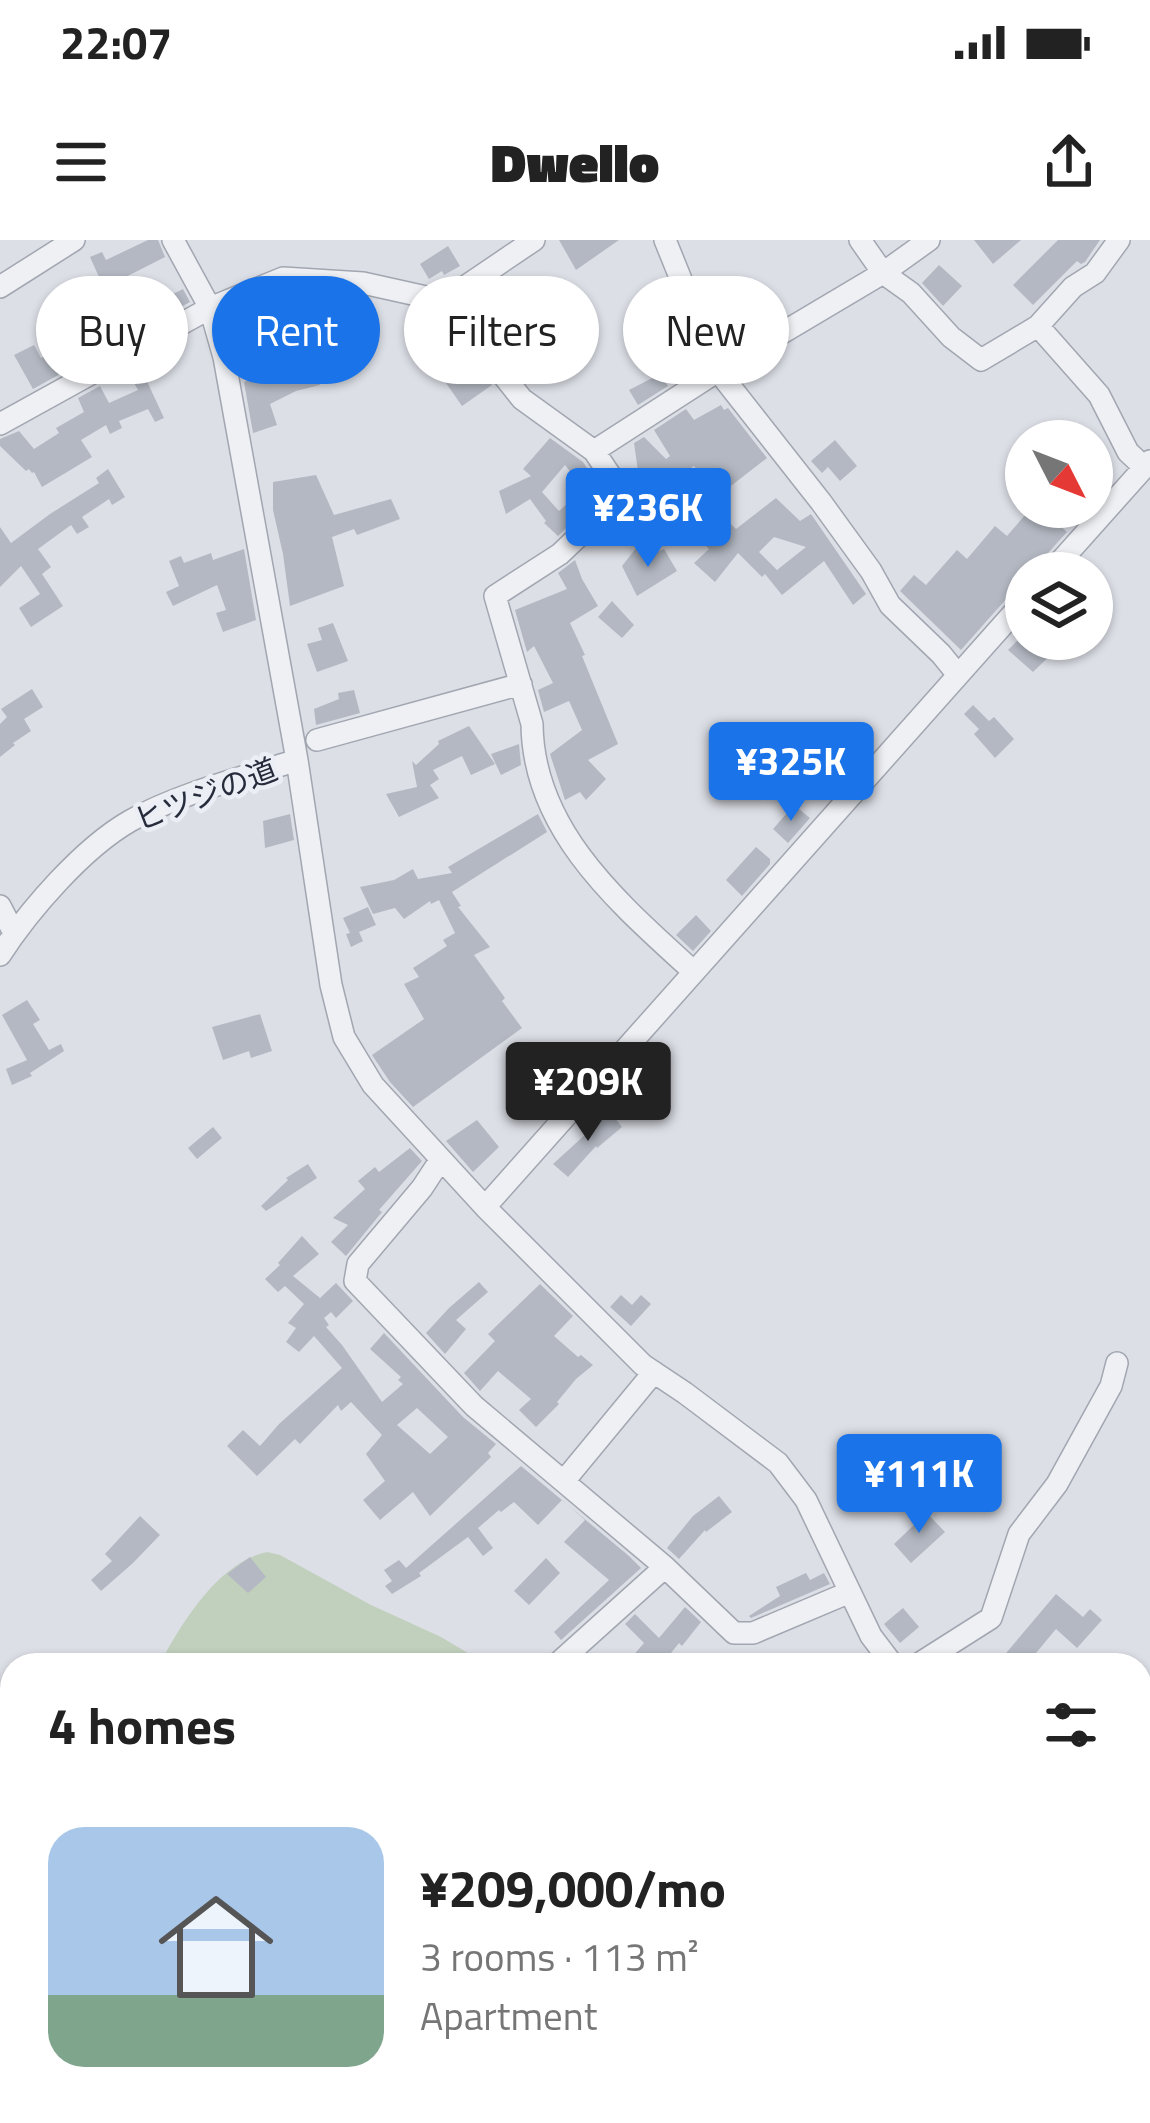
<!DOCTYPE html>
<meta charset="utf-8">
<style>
:root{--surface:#fff;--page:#f6f6f6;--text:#222;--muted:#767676;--line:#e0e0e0;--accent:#1a73e8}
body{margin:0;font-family:"Titillium Web","Noto Sans JP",sans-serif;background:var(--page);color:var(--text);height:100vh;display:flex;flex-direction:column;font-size:45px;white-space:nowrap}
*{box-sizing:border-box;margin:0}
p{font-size:39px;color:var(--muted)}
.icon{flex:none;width:66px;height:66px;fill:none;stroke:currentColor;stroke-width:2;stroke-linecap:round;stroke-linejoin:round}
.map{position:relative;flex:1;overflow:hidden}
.panel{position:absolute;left:0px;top:1413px;width:1152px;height:471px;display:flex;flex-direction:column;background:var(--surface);border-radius:36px 36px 0 0;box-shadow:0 3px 9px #0004}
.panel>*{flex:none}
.hud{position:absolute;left:36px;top:36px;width:1080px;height:108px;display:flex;gap:24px}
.needle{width:78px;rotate:132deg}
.buttons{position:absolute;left:1005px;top:180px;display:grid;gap:24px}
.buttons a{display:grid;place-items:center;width:108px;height:108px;border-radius:50%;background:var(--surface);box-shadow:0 3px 9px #0004;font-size:60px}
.price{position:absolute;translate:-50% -102px;padding:0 27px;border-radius:12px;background:var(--accent);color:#fff;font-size:39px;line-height:78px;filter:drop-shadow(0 3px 6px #0008)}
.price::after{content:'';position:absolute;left:50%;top:72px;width:36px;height:27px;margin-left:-18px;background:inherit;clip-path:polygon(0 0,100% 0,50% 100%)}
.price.current{background:#222;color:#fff}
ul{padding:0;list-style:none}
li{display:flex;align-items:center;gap:36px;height:300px;padding:0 48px}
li+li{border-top:3px solid var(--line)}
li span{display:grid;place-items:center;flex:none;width:336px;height:240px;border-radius:36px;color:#555}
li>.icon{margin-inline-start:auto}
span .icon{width:144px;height:144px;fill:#fffc;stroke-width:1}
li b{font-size:51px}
h2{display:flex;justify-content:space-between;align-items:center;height:144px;padding:0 48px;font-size:51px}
.chip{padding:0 42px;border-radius:54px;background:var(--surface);box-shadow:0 3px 9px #0004;font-size:42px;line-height:108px}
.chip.current{background:var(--accent);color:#fff}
.status{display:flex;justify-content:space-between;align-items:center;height:84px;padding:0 60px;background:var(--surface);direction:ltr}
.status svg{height:33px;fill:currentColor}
header{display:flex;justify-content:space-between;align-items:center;height:156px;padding:0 48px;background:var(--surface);font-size:54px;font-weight:800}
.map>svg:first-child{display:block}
.green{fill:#c1d0bd}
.building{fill:#b3b8c2;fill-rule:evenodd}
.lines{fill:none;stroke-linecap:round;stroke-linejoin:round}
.minor-casing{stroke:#a2a6b0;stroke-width:24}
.minor{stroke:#eef0f4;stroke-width:21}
.labels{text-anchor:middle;stroke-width:9;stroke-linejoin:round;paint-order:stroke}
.street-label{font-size:30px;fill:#262c3c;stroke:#ebeef4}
</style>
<div class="status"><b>22:07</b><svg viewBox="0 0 49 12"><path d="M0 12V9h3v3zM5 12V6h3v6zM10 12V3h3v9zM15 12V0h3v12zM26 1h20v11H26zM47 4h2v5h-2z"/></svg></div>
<header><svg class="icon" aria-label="menu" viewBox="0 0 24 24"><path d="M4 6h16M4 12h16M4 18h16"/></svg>Dwello<svg class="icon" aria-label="share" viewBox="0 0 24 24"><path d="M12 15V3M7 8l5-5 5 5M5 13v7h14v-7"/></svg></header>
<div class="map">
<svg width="1150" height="1883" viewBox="0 0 1150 1883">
<rect width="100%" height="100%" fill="#dcdfe6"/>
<!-- green -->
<path class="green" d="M 267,1312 L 280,1315 L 371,1365 L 441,1397 L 488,1425 L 159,1425 C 181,1384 218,1322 267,1312 Z
M 12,1561 L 12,1732 L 0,1726 L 0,1574 Z"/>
<!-- building -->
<path class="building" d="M 148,0 L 158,0 L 165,17 L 104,48 L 90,17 L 102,12 L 106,20 Z
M 559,0 L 619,0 L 576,30 Z
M 974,0 L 1021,0 L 993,24 Z
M 1058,0 L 1100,0 L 1085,22 L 1081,24 L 1077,21 L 1033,65 L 1013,45 Z
M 448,6 L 460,26 L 444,35 L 442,31 L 429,39 L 420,24 Z
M 939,25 L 962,46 L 943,66 L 922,43 Z
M 106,47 L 126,86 L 109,95 L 89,56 Z
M 183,49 L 190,62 L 142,88 L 138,81 L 169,64 L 165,58 Z
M 276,57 L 289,83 L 275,89 L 290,123 L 313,120 L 320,145 L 296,151 L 270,164 L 277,185 L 253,193 L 244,142 L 260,134 L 246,70 Z
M 757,58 L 773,79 L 743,99 L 728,79 Z
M 418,73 L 423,78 L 436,74 L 492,145 L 462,166 L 405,84 Z
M 99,91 L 107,108 L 33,149 L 14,115 L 34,105 L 41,118 Z
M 139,124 L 164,178 L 155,182 L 148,169 L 119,181 L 122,188 L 110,194 L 106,185 L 81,200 L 92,217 L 42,247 L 34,232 L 32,233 L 29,229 L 26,231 L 0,206 L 0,199 L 19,191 L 34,209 L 59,193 L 56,188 L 84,172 L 78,158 L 100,146 L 109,163 L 138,150 L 127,131 Z
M 660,134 L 668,146 L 638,165 L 629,150 Z
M 721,165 L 724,170 L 728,168 L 767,218 L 718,256 L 694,226 L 632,268 L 641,279 L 616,294 L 610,287 L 634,260 L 633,244 L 628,236 L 638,231 L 634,203 L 644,197 L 666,219 L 670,216 L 654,190 L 686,169 L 694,180 Z
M 550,198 L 583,222 L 603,252 L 558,296 L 544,283 L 546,281 L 530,259 L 506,274 L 499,251 L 531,236 L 523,229 ZM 565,225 L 584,249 L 559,271 L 542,252 Z
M 835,200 L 857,226 L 840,241 L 828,227 L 822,233 L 811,221 Z
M 108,229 L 125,257 L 112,265 L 109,259 L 82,277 L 89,287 L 77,294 L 71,285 L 38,309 L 51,327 L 42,334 L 63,366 L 31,387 L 19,368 L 40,354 L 21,326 L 0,347 L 0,287 L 11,303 L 50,274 L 99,243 L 96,238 Z
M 316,235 L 334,275 L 391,259 L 400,279 L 357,295 L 354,289 L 332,297 L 344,346 L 290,366 L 283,314 L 273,270 L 273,242 Z
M 776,258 L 800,281 L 811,274 L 866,354 L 853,365 L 824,321 L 782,355 L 765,334 L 762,337 L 738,313 L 715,342 L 694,323 L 709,309 L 692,291 L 701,281 L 710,289 L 723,276 L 736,289 ZM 774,297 L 806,307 L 777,330 L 759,312 Z
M 1032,267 L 1039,267 L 1067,292 L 1039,323 L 1035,333 L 1026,333 L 1025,344 L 1015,349 L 961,410 L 900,351 L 914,335 L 926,345 L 957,310 L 967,319 L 995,286 L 1007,296 Z
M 637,307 L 644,317 L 664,309 L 677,331 L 637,356 L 622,326 Z
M 244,309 L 256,380 L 223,392 L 216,373 L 226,370 L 217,345 L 173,366 L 166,352 L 179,346 L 169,321 L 181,316 L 184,323 L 211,313 L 213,320 Z
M 575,320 L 582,339 L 598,366 L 570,383 L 585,415 L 582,416 L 618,504 L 588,520 L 606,539 L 586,560 L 580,552 L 565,560 L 550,514 L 582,490 L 569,461 L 544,472 L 538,450 L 553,443 L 534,406 L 527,412 L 515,370 L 567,349 L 558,333 Z
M 612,361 L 634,385 L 622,398 L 598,377 Z
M 333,383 L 348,421 L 317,432 L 307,404 L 322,400 L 318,388 Z
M 1019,399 L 1067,399 L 1033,432 L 1008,410 Z
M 32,449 L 43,467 L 24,479 L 31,491 L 13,503 L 15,505 L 0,517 L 0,484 L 7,477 L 1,469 Z
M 354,450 L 360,473 L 316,485 L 314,469 L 339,459 L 338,453 Z
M 973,465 L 989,481 L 994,477 L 1014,499 L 995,518 L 974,494 L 979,489 L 964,474 Z
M 469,486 L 495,524 L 471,535 L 462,516 L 433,530 L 439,539 L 430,545 L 439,558 L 399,577 L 386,554 L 417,547 L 412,521 L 416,525 L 439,504 L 438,501 Z
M 831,498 L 849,506 L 839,539 L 816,534 Z
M 519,504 L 521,525 L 501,535 L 491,514 Z
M 794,565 L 810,578 L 788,603 L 773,589 Z
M 290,574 L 294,600 L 265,608 L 263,581 Z
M 538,574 L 547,592 L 452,652 L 461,666 L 458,667 L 490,707 L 474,715 L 505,758 L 502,761 L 522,788 L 413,867 L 390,842 L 372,815 L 424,779 L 404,744 L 419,737 L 413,728 L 447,706 L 443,700 L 455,693 L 439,660 L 431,664 L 430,661 L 404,679 L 395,668 L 373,674 L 360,647 L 394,640 L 413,629 L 418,639 L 452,633 L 448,627 Z
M 756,607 L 770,619 L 770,624 L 742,656 L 726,640 Z
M 368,667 L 376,685 L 359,692 L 363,701 L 351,707 L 346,694 L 350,693 L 343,678 Z
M 696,675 L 711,691 L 693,711 L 676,695 Z
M 27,760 L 40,780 L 33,784 L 49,810 L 61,804 L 64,811 L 30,833 L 32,836 L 12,845 L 6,829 L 27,820 L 2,775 Z
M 260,774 L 272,811 L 251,818 L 249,811 L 223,820 L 212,787 Z
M 610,872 L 622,887 L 597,908 L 596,906 L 568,937 L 553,924 Z
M 477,880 L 499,907 L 473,932 L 446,901 Z
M 213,887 L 222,898 L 197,919 L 188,908 Z
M 410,908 L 422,921 L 379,970 L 382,972 L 346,1016 L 331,1002 L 348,985 L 333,978 L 365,949 L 358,941 L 375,927 L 379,932 Z
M 308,924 L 317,938 L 266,971 L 261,966 L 288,940 L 286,938 Z
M 302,996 L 319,1014 L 293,1036 L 320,1058 L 336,1043 L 353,1061 L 336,1078 L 331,1072 L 324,1078 L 329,1085 L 326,1087 L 342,1105 L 382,1162 L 403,1144 L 398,1140 L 401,1137 L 370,1109 L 384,1093 L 463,1177 L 496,1204 L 488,1213 L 491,1217 L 430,1276 L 413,1252 L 380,1280 L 363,1260 L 385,1241 L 366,1214 L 382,1195 L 351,1162 L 341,1171 L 338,1165 L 300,1204 L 295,1199 L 257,1236 L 227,1206 L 243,1190 L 260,1206 L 279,1184 L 342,1128 L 314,1096 L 299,1112 L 286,1102 L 296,1088 L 288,1083 L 304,1064 L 285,1046 L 278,1052 L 265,1039 L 280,1025 L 278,1023 ZM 417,1168 L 448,1197 L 430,1214 L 397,1185 Z
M 479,1042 L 488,1052 L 456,1080 L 466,1089 L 445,1114 L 426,1093 L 449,1068 Z
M 540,1044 L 573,1076 L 554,1096 L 578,1117 L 581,1115 L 593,1125 L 576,1139 L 557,1162 L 559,1164 L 536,1187 L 519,1170 L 531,1159 L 498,1131 L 480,1151 L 464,1133 L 495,1101 L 488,1094 Z
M 621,1055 L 632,1065 L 641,1055 L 651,1064 L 631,1086 L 610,1067 Z
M 521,1226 L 629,1316 L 641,1328 L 561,1400 L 554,1392 L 609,1340 L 564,1302 L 585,1280 L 562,1260 L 538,1285 L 514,1262 L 501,1272 L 499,1270 L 478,1288 L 493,1308 L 483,1316 L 468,1297 L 419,1333 L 421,1336 L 392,1354 L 385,1346 L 392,1341 L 384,1330 L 399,1320 L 406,1328 Z
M 719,1256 L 732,1272 L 706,1292 L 705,1290 L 679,1319 L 667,1308 L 693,1276 Z
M 921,1267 L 945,1292 L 911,1323 L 894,1304 L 916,1283 L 910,1277 Z
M 140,1276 L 160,1295 L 133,1323 L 101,1351 L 91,1340 L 112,1321 L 105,1314 Z
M 250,1317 L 266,1337 L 248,1353 L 227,1334 Z
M 546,1318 L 560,1333 L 529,1365 L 514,1351 Z
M 806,1333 L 810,1340 L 824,1333 L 830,1344 L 751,1378 L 749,1376 L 780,1356 L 776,1347 Z
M 1056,1354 L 1083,1377 L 1090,1369 L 1102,1380 L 1077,1408 L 1056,1389 L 1026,1425 L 996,1425 Z
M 685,1367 L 701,1382 L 682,1406 L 679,1403 L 663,1423 L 656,1417 L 650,1425 L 625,1425 L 644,1403 L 625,1384 L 635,1374 L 659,1398 Z
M 903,1368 L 919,1387 L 900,1403 L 884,1384 Z"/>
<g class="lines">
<!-- minor casing -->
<g class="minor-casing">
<path id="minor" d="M 173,0 L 210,68 L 224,117 L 297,520 L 331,745 L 344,797 L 373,845 L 485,967 L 643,1125 L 685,1153 L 778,1223 L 806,1260 L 871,1396 L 893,1425
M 665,0 L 718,131 L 821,262 L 871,331 L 890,365 L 941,414 L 958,435
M 860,0 L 883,33 L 911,53 L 951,97 L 981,120 L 1038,86 L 1073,47 L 1095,33 L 1119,0
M 0,47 L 74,0
M 444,61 L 534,0
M 1038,86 L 1099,155 L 1128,212 L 1144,227
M 0,184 L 210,68 L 283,38 L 363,43 L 444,61 L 522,159 L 594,211 L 618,247 L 620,257 L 560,314 L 495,356 L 532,484 C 533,592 621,665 694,732
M 594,211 L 718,131 L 883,33 L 929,0
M 1050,333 L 1150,221
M 317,500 L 521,444
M 0,666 L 14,693
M 0,715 C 29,670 83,608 130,581 C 177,554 245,537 297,520
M 441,919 L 422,948 L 358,1024 L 355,1041 L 474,1166 L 665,1327 L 734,1393 L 753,1393 L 850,1352
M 485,967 L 1026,359
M 564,1241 L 654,1132
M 556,1425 L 665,1327
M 917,1425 L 991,1378 L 1019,1294 L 1057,1244 L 1111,1146 L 1117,1123
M 1140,1597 L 1150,1601
M 580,1872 L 583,1883
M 805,1883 L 814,1872
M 1036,1883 L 1042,1872"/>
</g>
<!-- minor -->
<use href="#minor" class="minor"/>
</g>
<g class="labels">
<!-- street labels -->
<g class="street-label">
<text transform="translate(206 555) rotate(-21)" y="10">ヒツジの道</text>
</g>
</g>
</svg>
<div class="buttons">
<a><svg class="needle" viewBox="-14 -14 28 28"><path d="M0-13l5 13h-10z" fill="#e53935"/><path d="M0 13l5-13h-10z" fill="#767676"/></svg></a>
<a><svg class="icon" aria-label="layers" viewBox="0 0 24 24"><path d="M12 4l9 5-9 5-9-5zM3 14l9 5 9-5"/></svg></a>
</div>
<b class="price" style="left:648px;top:330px">¥236K</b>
<b class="price" style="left:791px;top:584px">¥325K</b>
<b class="price current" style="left:588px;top:904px">¥209K</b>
<b class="price" style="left:919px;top:1296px">¥111K</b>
<div class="hud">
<a class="chip">Buy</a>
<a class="chip current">Rent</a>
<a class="chip">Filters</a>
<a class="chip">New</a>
</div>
<section class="panel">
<h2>4 homes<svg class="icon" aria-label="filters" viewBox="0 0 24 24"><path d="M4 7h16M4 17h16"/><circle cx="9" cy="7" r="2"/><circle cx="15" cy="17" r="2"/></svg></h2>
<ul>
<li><span style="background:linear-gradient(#a9c7e8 70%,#7fa58c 0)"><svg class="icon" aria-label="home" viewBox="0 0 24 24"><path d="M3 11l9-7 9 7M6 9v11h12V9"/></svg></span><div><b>¥209,000/mo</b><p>3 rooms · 113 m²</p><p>Apartment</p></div></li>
</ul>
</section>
</div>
